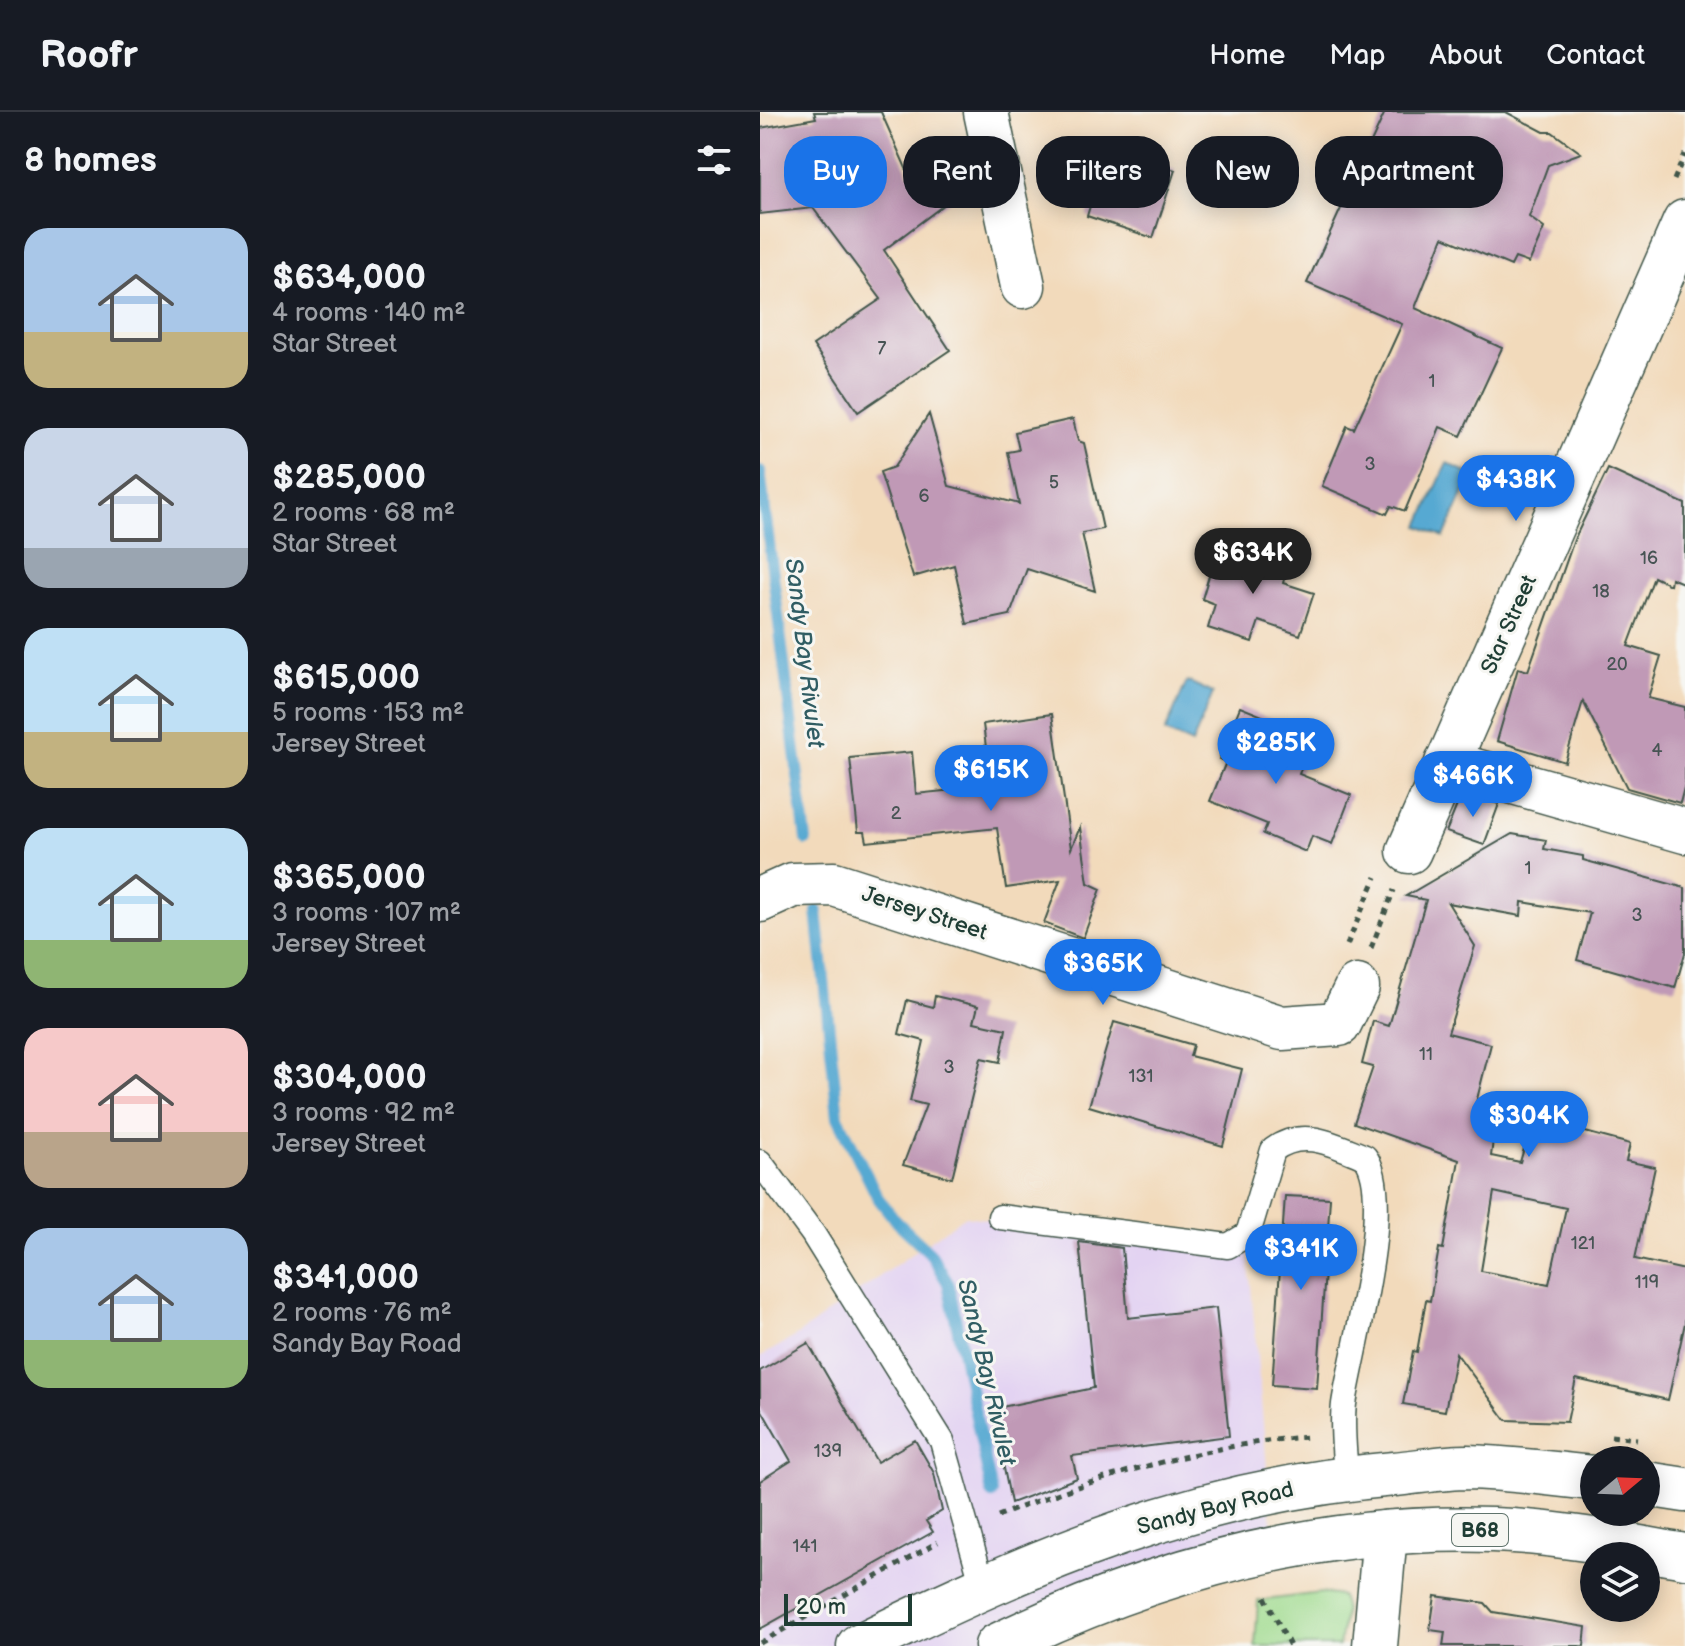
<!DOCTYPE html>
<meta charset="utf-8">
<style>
:root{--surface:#171b24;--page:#242831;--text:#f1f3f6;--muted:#9ea1a6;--line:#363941;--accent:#1a73e8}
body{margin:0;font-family:"Balsamiq Sans",sans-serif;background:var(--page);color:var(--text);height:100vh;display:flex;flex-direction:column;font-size:30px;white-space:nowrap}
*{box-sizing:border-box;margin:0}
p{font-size:26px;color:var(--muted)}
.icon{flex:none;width:44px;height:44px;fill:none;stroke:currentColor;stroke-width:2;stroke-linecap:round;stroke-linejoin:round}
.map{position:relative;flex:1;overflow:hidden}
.side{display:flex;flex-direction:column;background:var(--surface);width:760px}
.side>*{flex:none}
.banner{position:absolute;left:24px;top:24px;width:760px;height:72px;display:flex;gap:16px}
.needle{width:52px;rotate:71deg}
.controls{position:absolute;left:820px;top:1334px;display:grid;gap:16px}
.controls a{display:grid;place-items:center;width:80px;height:80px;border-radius:50%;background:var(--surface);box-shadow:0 4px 20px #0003;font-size:40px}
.scale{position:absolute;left:24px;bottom:20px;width:128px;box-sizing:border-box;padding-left:8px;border:4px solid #1f3d34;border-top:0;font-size:22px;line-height:28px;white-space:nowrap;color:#1f3d34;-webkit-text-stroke:6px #f6f6f2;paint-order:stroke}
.price{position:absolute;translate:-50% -68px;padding:0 18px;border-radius:28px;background:var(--accent);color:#fff;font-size:26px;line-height:52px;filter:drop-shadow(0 2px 4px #0008)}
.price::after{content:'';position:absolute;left:50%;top:48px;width:24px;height:18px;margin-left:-12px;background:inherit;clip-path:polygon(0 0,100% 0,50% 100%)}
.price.on{background:#222;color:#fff}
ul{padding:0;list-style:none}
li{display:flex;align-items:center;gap:24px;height:200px;padding:0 24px}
li span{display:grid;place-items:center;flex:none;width:224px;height:160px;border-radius:24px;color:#555}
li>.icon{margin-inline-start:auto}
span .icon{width:96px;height:96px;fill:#fffc;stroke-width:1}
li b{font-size:34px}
h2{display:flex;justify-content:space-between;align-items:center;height:96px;padding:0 24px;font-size:34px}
.tag{padding:0 28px;border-radius:32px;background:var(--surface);box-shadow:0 4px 20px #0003;font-size:28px;line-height:72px}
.tag.on{background:var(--accent);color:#fff}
header{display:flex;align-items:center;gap:48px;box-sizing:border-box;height:112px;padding:0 40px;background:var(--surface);border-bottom:2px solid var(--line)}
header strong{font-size:38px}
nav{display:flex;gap:44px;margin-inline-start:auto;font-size:28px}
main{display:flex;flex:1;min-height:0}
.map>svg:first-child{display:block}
.built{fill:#e3d3f2}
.green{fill:#a0db8f;stroke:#608c62;stroke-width:2}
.water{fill:#57a9d2;stroke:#3b7383;stroke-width:2}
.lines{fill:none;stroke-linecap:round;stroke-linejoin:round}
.stream{stroke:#57a9d2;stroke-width:12}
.building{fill:#c099b6;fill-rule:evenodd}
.lane-casing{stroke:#3f5548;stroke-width:27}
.street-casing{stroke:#3f5548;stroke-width:47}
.primary-casing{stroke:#3f5548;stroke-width:47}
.path{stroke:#3f5548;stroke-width:5;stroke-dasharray:6 6;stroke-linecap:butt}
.lane{stroke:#fff;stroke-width:24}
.street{stroke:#fff;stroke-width:44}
.primary{stroke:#fff;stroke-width:44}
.labels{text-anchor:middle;stroke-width:6;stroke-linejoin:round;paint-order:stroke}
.number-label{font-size:18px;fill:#475454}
.shield{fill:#f6f6f2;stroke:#60746d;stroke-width:2}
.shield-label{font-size:20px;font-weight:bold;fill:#1f3d34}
.street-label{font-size:22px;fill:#1f3d34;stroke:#f6f6f2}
.water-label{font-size:24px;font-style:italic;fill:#305d63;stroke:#f6f6f2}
</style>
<header>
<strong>Roofr</strong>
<nav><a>Home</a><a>Map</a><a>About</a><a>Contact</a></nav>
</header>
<main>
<section class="side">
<h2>8 homes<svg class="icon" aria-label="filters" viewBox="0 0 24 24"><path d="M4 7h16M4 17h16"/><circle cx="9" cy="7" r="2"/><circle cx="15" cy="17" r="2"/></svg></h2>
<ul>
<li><span style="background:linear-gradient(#a9c7e8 65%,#c2b280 0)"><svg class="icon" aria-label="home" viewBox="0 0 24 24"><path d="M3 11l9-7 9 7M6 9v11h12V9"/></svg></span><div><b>$634,000</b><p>4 rooms · 140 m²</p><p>Star Street</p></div></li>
<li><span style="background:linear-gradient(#c9d6e8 75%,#9aa5b1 0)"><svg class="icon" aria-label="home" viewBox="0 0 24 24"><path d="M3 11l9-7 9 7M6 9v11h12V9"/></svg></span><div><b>$285,000</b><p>2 rooms · 68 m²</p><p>Star Street</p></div></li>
<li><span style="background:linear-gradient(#bfe0f5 65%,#c2b280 0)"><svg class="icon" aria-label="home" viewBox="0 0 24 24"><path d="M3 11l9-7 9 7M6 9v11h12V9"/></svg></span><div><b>$615,000</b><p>5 rooms · 153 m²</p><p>Jersey Street</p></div></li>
<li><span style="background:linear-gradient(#bfe0f5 70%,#8fb573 0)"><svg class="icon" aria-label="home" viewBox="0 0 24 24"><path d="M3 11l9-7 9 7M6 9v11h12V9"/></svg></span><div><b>$365,000</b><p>3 rooms · 107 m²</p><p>Jersey Street</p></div></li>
<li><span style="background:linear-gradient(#f6c9c9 65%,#b9a48a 0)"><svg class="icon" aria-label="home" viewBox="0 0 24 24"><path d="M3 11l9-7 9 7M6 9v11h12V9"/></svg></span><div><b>$304,000</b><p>3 rooms · 92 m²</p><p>Jersey Street</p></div></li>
<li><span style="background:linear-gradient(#a9c7e8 70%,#8fb573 0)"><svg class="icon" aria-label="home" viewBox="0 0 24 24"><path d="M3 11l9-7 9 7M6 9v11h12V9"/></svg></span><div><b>$341,000</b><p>2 rooms · 76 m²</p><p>Sandy Bay Road</p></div></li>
</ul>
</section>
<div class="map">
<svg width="925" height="1534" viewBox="0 0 925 1534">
<rect width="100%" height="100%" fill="#f6f6f2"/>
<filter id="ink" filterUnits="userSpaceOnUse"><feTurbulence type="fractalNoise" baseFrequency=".0125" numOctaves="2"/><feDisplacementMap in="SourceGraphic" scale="16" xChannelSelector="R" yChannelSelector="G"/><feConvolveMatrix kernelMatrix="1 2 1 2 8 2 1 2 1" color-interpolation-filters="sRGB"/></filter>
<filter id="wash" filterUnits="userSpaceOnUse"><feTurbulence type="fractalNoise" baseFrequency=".006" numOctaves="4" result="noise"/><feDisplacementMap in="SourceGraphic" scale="32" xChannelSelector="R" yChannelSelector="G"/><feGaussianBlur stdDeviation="1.8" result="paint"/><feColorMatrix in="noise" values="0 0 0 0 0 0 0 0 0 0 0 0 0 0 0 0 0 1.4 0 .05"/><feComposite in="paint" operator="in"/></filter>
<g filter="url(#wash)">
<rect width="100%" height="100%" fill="#f2dabb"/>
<!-- built -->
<path class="built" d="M 205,1104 L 465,1142 L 488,1141 L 514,1437 L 237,1534 L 0,1534 L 0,1245 L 33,1226 Z"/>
<!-- green -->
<path class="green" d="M 560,1481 L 581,1484 L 585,1498 L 579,1534 L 495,1534 L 498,1489 Z"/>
<!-- water -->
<path class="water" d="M 687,351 L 712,363 L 684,425 L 659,414 Z
M 427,569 L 453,581 L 432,632 L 405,620 Z"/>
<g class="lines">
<!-- stream -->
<path class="stream" d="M 0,359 L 46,728
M 57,799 L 78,1005 L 118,1086 L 136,1109 L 170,1141 L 188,1171 L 232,1381"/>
</g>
<g id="blocks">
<!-- building -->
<path class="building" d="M 54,0 L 121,0 L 149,63 L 186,36 L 197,83 L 124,138 L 190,238 L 98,300 L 53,233 L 121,187 L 53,96 L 0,102 L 0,16 L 56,6 Z
M 625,0 L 746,0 L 784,20 L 792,20 L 821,41 L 788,53 L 769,105 L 784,116 L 769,151 L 755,146 L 751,154 L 683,125 L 655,196 L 742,236 L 701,324 L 680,315 L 645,399 L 631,394 L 627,402 L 562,374 L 587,314 L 594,317 L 642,212 L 547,171 Z
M 325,27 L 415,58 L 393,126 L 327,104 L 338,68 L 314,60 Z
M 169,302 L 189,374 L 259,392 L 248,340 L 259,338 L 255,320 L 313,307 L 318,329 L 324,331 L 343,417 L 322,421 L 335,479 L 267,457 L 250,503 L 207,512 L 194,453 L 153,465 L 120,360 L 134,355 Z
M 848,357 L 925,392 L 925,472 L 911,466 L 910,473 L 894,465 L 868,534 L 901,544 L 888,586 L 925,595 L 925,672 L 920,691 L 867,676 L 823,589 L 805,650 L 737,629 L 758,556 L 768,559 L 814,428 Z
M 458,434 L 527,456 L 523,471 L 554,481 L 540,523 L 499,509 L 492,530 L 448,516 L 455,492 L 442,487 Z
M 480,595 L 515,609 L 508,626 L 547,642 L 539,662 L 591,683 L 572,732 L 552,724 L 546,740 L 503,722 L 507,712 L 450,689 L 466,650 L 459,647 Z
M 292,602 L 311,737 L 320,715 L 328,771 L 341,777 L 323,826 L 284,811 L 300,768 L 246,776 L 237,716 L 107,730 L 105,720 L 98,720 L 90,646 L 152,640 L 156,682 L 231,674 L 223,612 Z
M 702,681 L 739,692 L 724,733 L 686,720 Z
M 752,722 L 786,728 L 784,737 L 823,744 L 823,748 L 925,776 L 925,841 L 915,876 L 817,848 L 830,801 L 762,790 L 761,804 L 688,791 L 715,834 L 688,921 L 731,932 L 716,991 L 737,997 L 731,1044 L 760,1050 L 773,1006 L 870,1032 L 866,1049 L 895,1055 L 875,1147 L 925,1158 L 925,1211 L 908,1288 L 816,1267 L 807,1310 L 746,1308 L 696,1241 L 685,1299 L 643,1292 L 653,1239 L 657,1240 L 666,1188 L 670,1189 L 679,1136 L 683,1137 L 699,1048 L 594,1011 L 613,955 L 602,952 L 613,909 L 629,914 L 666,788 L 646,784 ZM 734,1080 L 806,1096 L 789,1172 L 721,1159 Z
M 175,884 L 218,894 L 214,910 L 246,917 L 240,950 L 221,946 L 192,1066 L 143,1053 L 166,993 L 150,989 L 164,929 L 139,922 L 147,888 L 173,895 Z
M 354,910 L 433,933 L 430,944 L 482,957 L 463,1034 L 329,994 Z
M 525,1084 L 570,1086 L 557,1276 L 512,1273 Z
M 319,1130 L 362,1136 L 368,1206 L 456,1196 L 469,1324 L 312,1344 L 317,1366 L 251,1391 L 232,1297 L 334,1276 Z
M 48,1231 L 117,1350 L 155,1328 L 174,1361 L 182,1399 L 166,1409 L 173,1420 L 0,1517 L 0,1369 L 31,1349 L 0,1295 L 0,1259 Z
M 675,1484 L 725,1491 L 733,1500 L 826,1515 L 824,1534 L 683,1534 L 685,1520 L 670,1518 Z"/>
</g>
</g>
<g filter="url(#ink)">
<use href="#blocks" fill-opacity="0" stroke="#3f5548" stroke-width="2"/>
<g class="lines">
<!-- lane casing -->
<g class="lane-casing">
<path id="lane" d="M 0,1050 L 53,1122 L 182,1329 L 223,1474
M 240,1105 L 468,1134 L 488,1122 L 513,1038 C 543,1015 574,1033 605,1045 C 636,1085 592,1239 584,1292 C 581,1315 585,1342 586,1366"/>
</g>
<!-- street casing -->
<g class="street-casing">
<path id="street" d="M 226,0 L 263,174
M 687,651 L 925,719
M 649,739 L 925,110
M 0,788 L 33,773 L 74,772 L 522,916 L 579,912 L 597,875
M 615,1534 L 625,1421"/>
</g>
<!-- primary casing -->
<g class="primary-casing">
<path id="primary" d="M 886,1372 L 925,1378
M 99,1534 C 276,1447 434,1379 634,1362 C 658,1360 683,1355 707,1355 C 749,1356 792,1362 834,1366
M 237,1534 C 391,1459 560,1412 733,1418 C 797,1420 862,1433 925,1444"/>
</g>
<!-- path -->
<path class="path" d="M 914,68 L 925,42
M 587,833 L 616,765
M 611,836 L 634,778
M 851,1324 L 877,1327
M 238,1404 C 326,1368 455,1330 549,1325
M 505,1485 L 530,1534
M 0,1531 L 178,1430"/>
<!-- lane -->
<use href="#lane" class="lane"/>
<!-- street -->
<use href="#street" class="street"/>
<!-- primary -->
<use href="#primary" class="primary"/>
</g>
</g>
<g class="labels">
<!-- number labels -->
<g class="number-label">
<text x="122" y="242">7</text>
<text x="672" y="275">1</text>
<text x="610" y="358">3</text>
<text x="294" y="376">5</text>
<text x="164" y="390">6</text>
<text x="889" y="452">16</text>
<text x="841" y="485">18</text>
<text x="857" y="558">20</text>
<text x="897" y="644">4</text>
<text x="136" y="707">2</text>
<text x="768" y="762">1</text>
<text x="877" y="809">3</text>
<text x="666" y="948">11</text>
<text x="189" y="961">3</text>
<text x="381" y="970">131</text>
<text x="823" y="1137">121</text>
<text x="887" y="1176">119</text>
<text x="68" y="1345">139</text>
<text x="45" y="1440">141</text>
</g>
<!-- shield labels -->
<rect class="shield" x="692" y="1402" width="56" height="32" rx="6"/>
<g class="shield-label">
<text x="720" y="1425">B68</text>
</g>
<!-- street labels -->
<g class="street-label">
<text transform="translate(748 512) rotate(-66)" y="8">Star Street</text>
<text transform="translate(165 800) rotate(18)" y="8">Jersey Street</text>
<text transform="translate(455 1395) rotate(-14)" y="8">Sandy Bay Road</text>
</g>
<!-- water labels -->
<g class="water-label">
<text transform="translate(45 541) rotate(83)" y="8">Sandy Bay Rivulet</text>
<text transform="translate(227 1260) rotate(77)" y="8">Sandy Bay Rivulet</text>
</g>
</g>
</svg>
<div class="controls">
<a><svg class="needle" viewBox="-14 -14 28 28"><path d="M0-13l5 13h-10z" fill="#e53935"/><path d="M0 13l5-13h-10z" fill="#9ea1a6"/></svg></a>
<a><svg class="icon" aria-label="layers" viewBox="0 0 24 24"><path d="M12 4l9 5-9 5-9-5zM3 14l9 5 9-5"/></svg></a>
</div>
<div class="scale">20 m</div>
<b class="price" style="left:756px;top:411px">$438K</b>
<b class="price on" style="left:493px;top:484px">$634K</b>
<b class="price" style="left:516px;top:674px">$285K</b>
<b class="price" style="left:231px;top:701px">$615K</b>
<b class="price" style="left:713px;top:707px">$466K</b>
<b class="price" style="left:343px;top:895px">$365K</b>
<b class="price" style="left:769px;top:1047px">$304K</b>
<b class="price" style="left:541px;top:1180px">$341K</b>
<div class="banner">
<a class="tag on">Buy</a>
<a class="tag">Rent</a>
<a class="tag">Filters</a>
<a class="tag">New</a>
<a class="tag">Apartment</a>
</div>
</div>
</main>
